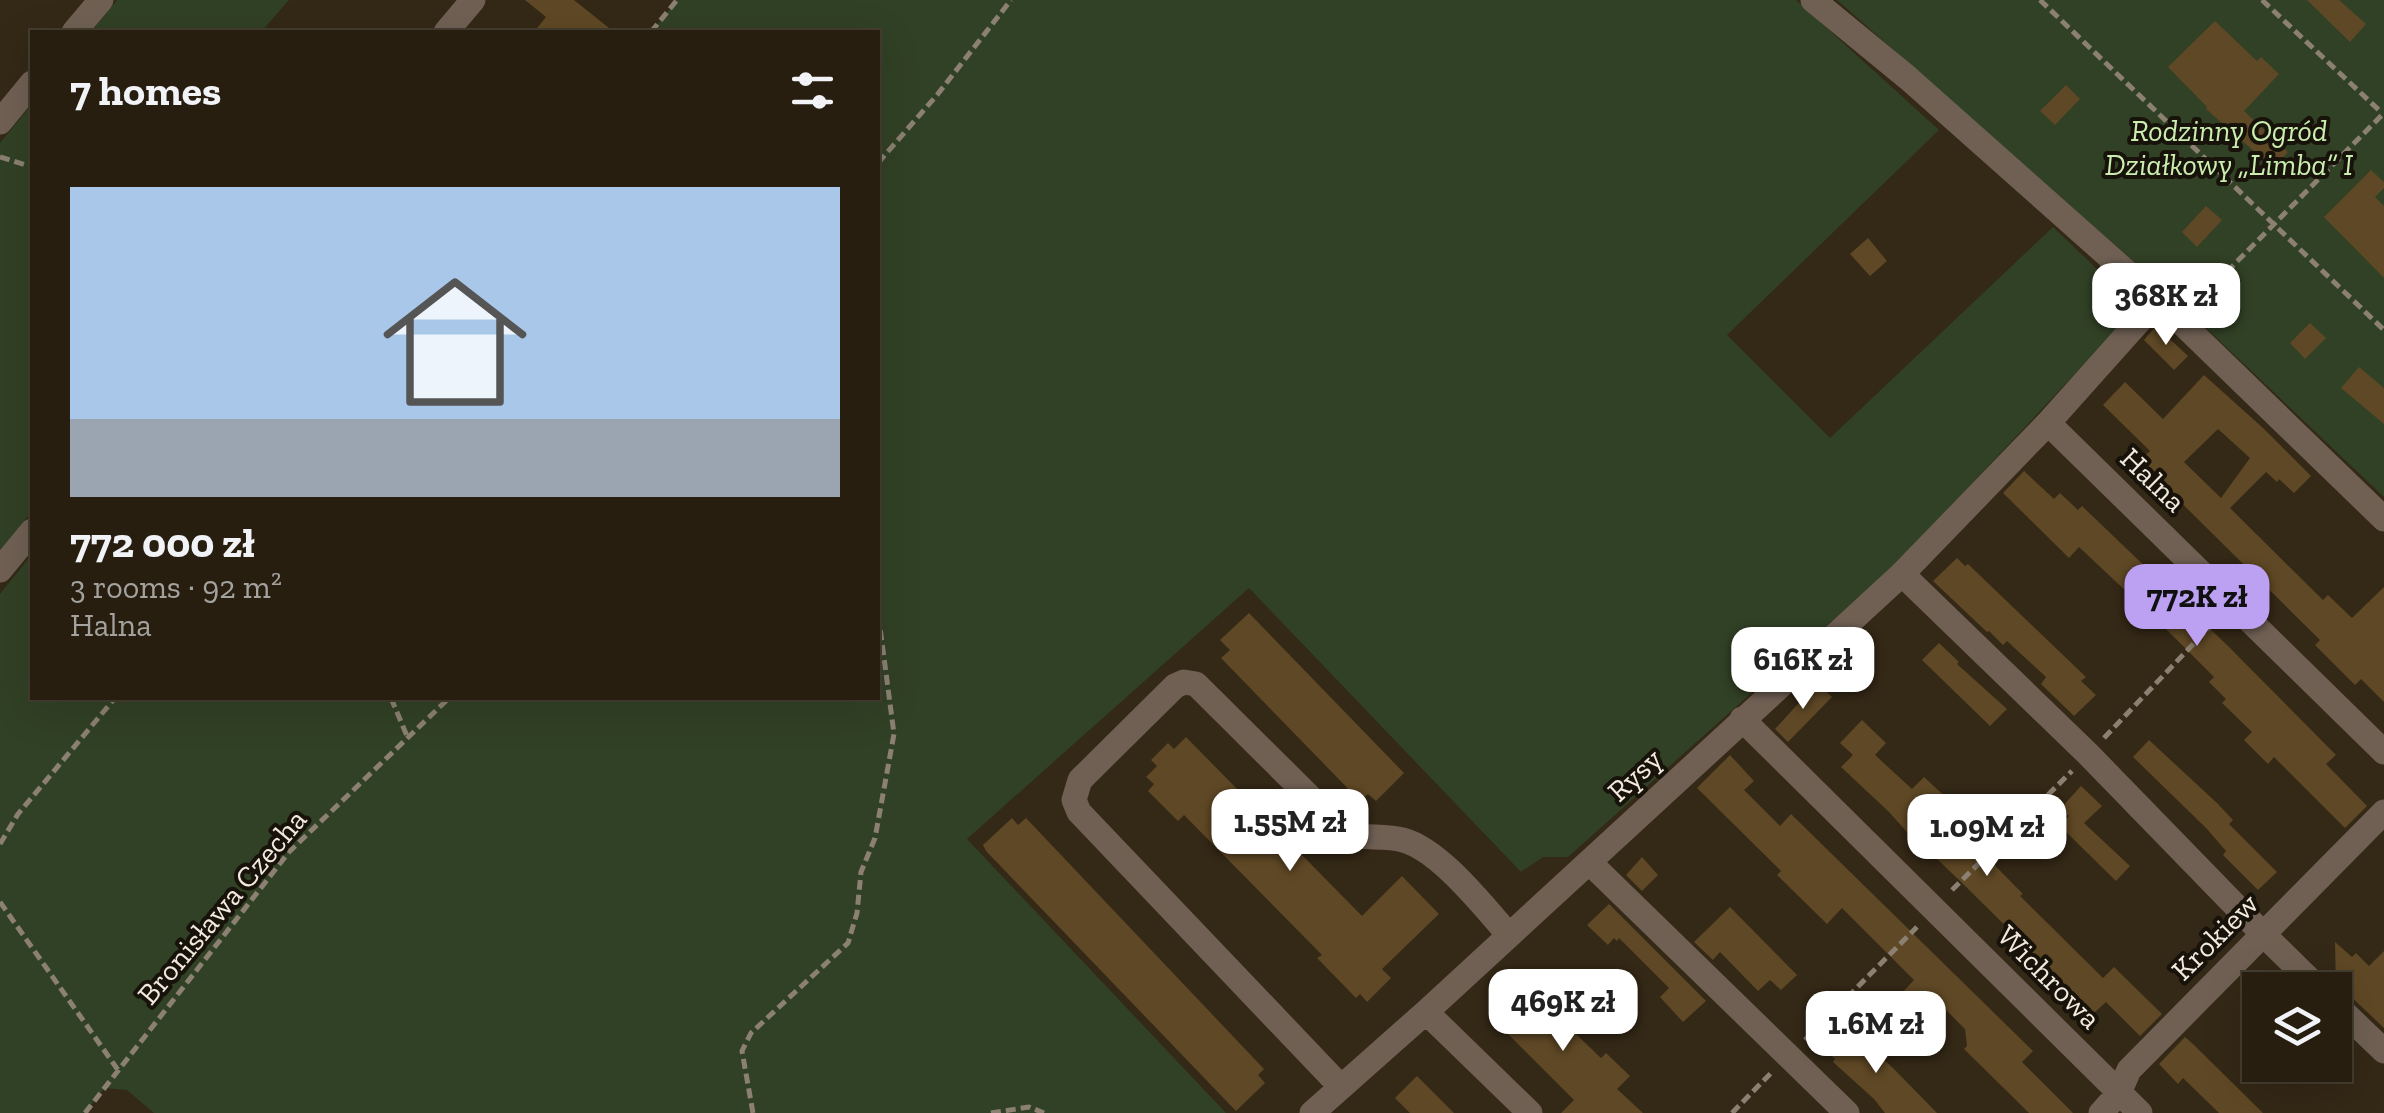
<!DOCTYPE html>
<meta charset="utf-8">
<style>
:root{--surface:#271e10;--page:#2f2719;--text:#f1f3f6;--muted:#a4a29f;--line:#433c30;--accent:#bca0f2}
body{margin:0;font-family:"Zilla Slab",serif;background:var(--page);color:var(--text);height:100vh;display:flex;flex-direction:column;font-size:38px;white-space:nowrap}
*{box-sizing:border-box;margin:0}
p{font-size:32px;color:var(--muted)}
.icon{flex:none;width:55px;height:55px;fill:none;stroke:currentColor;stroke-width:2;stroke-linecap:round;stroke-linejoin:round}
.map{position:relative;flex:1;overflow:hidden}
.sheet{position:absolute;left:30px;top:30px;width:850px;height:670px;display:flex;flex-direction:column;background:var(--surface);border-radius:0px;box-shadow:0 10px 40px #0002,0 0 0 2px var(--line)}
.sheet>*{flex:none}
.fabs{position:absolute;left:2242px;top:972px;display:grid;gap:20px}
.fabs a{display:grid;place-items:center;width:110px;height:110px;border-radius:0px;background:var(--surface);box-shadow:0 10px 40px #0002,0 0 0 2px var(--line);font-size:50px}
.price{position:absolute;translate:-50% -85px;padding:0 22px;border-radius:20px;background:#fff;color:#222;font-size:32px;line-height:65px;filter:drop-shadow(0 2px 5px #0008)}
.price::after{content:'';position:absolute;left:50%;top:60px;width:30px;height:22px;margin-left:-15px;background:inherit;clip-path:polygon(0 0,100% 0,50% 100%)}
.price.active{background:var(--accent);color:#111}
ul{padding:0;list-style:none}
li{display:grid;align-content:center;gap:20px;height:530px;padding:0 40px}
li+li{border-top:2px solid var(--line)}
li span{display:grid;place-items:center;height:310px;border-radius:0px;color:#555}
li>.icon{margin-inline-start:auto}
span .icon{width:180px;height:180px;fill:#fffc;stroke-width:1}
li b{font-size:42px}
h2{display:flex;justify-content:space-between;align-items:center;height:120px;padding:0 40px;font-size:42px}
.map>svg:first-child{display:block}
.green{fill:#314125}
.building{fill:#5f4825;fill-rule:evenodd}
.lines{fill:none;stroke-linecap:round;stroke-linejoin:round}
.path{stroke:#8b8071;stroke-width:5;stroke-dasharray:10 5;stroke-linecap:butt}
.minor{stroke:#706054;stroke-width:25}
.labels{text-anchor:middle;stroke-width:8;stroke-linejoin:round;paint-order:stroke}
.park-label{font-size:30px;font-style:italic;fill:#cbeeb0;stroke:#17120a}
.street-label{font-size:30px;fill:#f2eade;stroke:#17120a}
</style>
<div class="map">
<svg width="2384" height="1113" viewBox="0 0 2384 1113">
<rect width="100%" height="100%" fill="#342816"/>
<!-- green -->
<path class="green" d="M 117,0 L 289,0 L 261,32 L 91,32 Z
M 677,0 L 1796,0 L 1939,130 L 1727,335 L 1830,438 L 2053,227 L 2123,294 L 2128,307 L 2121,325 L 1899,561 L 1568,857 L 1543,857 L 1521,872 L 1249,588 L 967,839 L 1226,1113 L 154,1113 L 127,1090 L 105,1088 L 85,1113 L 0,1113 L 0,594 L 32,554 L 32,698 L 878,698 L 878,32 L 651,32 Z
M 1837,0 L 2384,0 L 2384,497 L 2166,290 Z
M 32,104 L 32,511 L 0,551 L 0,143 Z"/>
<!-- building -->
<path class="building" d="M 525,0 L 574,0 L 614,32 L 534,32 L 546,17 Z
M 2307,0 L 2339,0 L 2366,24 L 2350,42 Z
M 2215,21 L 2257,61 L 2261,57 L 2279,74 L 2244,111 L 2288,152 L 2273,168 L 2206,109 L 2207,107 L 2168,67 Z
M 2066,85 L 2080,99 L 2055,125 L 2040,111 Z
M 2371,170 L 2384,182 L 2384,188 L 2375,197 L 2384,206 L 2384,278 L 2324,217 Z
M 2206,206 L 2222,220 L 2197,247 L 2182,232 Z
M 1868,238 L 1887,261 L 1870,276 L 1850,254 Z
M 2310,323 L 2326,338 L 2305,359 L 2290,343 Z
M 2156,326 L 2188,356 L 2174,370 L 2144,340 Z
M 2359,367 L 2384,388 L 2384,424 L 2341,388 Z
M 2204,375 L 2263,428 L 2311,476 L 2294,493 L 2279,479 L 2277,482 L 2266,472 L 2230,508 L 2323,600 L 2328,595 L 2352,618 L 2384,587 L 2384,702 L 2361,679 L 2355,685 L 2315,645 L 2320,640 L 2139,461 L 2150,451 L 2103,405 L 2125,382 L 2163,419 ZM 2218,429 L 2250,458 L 2221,498 L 2184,462 Z
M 2024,471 L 2054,499 L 2060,493 L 2078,510 L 2082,506 L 2228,646 L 2336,755 L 2326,764 L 2367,806 L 2345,828 L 2274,757 L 2268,764 L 2244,740 L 2252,732 L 2222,703 L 2226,699 L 2209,682 L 2214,677 L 2164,627 L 2079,547 L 2069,558 L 2003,493 Z
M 1957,558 L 1965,566 L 1968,564 L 2086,677 L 2081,681 L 2096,695 L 2074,716 L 2041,684 L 2046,677 L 2007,641 L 2003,645 L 1989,631 L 1987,632 L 1933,581 Z
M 1249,613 L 1404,773 L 1376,801 L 1368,794 L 1360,801 L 1221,658 L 1230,650 L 1220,640 Z
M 1939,643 L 1959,662 L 1957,664 L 2007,709 L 1990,726 L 1922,660 Z
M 1817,683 L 1832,697 L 1788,742 L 1775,729 Z
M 1862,720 L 1886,743 L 1875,755 L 1912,789 L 1924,777 L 1968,818 L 1973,825 L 1964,834 L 2023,894 L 2020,896 L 2103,978 L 2114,967 L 2162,1014 L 2140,1036 L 2106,1002 L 2094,1013 L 1959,880 L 1914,837 L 1913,839 L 1889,812 L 1841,767 L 1853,755 L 1840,743 Z
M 1186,737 L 1362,916 L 1402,876 L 1439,914 L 1382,969 L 1391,978 L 1367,1002 L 1360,994 L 1356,998 L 1317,958 L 1322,955 L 1184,815 L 1178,821 L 1148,791 L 1154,784 L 1146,777 L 1157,766 L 1151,760 L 1168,743 L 1174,749 Z
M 2149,740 L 2217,803 L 2233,820 L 2229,824 L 2277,872 L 2258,890 L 2223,855 L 2226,851 L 2206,828 L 2133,757 Z
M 1730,755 L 1754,781 L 1744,790 L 1780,826 L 1791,814 L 2033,1051 L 2022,1062 L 2073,1113 L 2029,1113 L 1964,1049 L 1967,1046 L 1965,1029 L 1939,1003 L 1926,1017 L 1902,993 L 1914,980 L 1842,908 L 1827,924 L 1777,875 L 1781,871 L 1697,788 Z
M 2081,786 L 2102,806 L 2084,823 L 2130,866 L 2116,881 L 2060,826 L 2069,816 L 2061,808 Z
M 1012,818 L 1018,825 L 1026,818 L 1264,1069 L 1258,1075 L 1265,1083 L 1236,1111 L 986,851 L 983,845 Z
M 1642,857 L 1658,875 L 1642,891 L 1626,875 Z
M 1609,904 L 1706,1001 L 1683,1022 L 1660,997 L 1669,988 L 1619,938 L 1617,941 L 1614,938 L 1608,945 L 1587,925 Z
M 1730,907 L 1797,975 L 1781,990 L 1770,980 L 1758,991 L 1720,952 L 1713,960 L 1694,942 Z
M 2335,942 L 2352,957 L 2356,953 L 2369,966 L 2384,951 L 2384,1028 L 2346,992 L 2336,988 Z
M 1515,976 L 1601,1058 L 1606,1053 L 1630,1076 L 1617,1089 L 1643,1113 L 1561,1113 L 1574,1100 L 1496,1022 L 1507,1011 L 1494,998 Z
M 1848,1027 L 1893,1068 L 1937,1113 L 1885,1113 L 1874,1099 L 1833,1062 L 1835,1059 L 1826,1051 Z
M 2185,1037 L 2193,1044 L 2263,1113 L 2219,1113 L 2183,1078 L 2178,1084 L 2159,1064 Z
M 1417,1076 L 1454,1113 L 1410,1113 L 1395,1098 Z"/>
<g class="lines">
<!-- path -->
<path class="path" d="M 2040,0 L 2384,330
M 2262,0 L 2382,113
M 651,32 L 677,0
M 0,157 L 32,167
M 878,163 L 937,95 L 1011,0
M 2195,304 L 2383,114
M 391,698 L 407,736
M 2104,738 L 2217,619
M 0,844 L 18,814 L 115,698
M 1952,890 L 2072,771
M 0,902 L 118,1070
M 1805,1040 L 1917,927
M 85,1113 L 289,852 L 449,698
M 753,1113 L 742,1051 L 751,1033 L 848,943 L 857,913 L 861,872 L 875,838 L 894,734 L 878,612
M 991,1113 L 1029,1107 L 1044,1113
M 1732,1113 L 1772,1072"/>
<!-- minor -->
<path class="minor" d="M 1813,0 L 1908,78 L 2158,300 L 2384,519
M 74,32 L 101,0
M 446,32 L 473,0
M 0,122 L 32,83
M 2048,423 L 2384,752
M 0,570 L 32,531
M 1902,574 L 2088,754 L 2263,934 L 2320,990
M 1742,719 L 2140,1113
M 1589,862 L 1847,1113
M 2335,1004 L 2384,1051
M 1426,1012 L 1530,1113
M 1341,1087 L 1079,812 L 1074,800 L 1080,780 L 1175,686 L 1184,682 L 1196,684 L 1347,834 C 1365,839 1385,835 1403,840 C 1440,850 1483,906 1509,935
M 1312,1113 L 1426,1012 L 1902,574 L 2048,423 L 2158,300
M 2101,1113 L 2119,1093 L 2129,1070 L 2384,812"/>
</g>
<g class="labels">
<!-- park labels -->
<g class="park-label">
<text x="2229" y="141">Rodzinny Ogród<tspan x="2229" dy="34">Działkowy „Limba” I</tspan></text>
</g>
<!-- street labels -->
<g class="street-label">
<text transform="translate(2153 480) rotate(44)" y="10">Halna</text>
<text transform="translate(1635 775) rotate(-43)" y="10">Rysy</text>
<text transform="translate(222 907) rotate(-50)" y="10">Bronisława Czecha</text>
<text transform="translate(2215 937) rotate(-45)" y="10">Krokiew</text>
<text transform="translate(2049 977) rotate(45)" y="10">Wichrowa</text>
</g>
</g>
</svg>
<div class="fabs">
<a><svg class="icon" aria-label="layers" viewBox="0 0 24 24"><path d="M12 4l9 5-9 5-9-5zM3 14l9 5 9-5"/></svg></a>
</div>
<b class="price" style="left:2166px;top:348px">368K zł</b>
<b class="price active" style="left:2197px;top:649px">772K zł</b>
<b class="price" style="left:1803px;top:712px">616K zł</b>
<b class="price" style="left:1290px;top:874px">1.55M zł</b>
<b class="price" style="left:1987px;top:879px">1.09M zł</b>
<b class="price" style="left:1563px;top:1054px">469K zł</b>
<b class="price" style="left:1876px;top:1076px">1.6M zł</b>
<section class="sheet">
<h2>7 homes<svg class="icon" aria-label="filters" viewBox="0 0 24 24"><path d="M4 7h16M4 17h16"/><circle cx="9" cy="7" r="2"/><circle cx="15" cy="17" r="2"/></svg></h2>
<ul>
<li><span style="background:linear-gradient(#a9c7e8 75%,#9aa5b1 0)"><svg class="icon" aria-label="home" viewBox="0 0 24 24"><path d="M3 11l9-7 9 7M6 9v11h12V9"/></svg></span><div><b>772 000 zł</b><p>3 rooms · 92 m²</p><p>Halna</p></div></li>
</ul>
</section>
</div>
